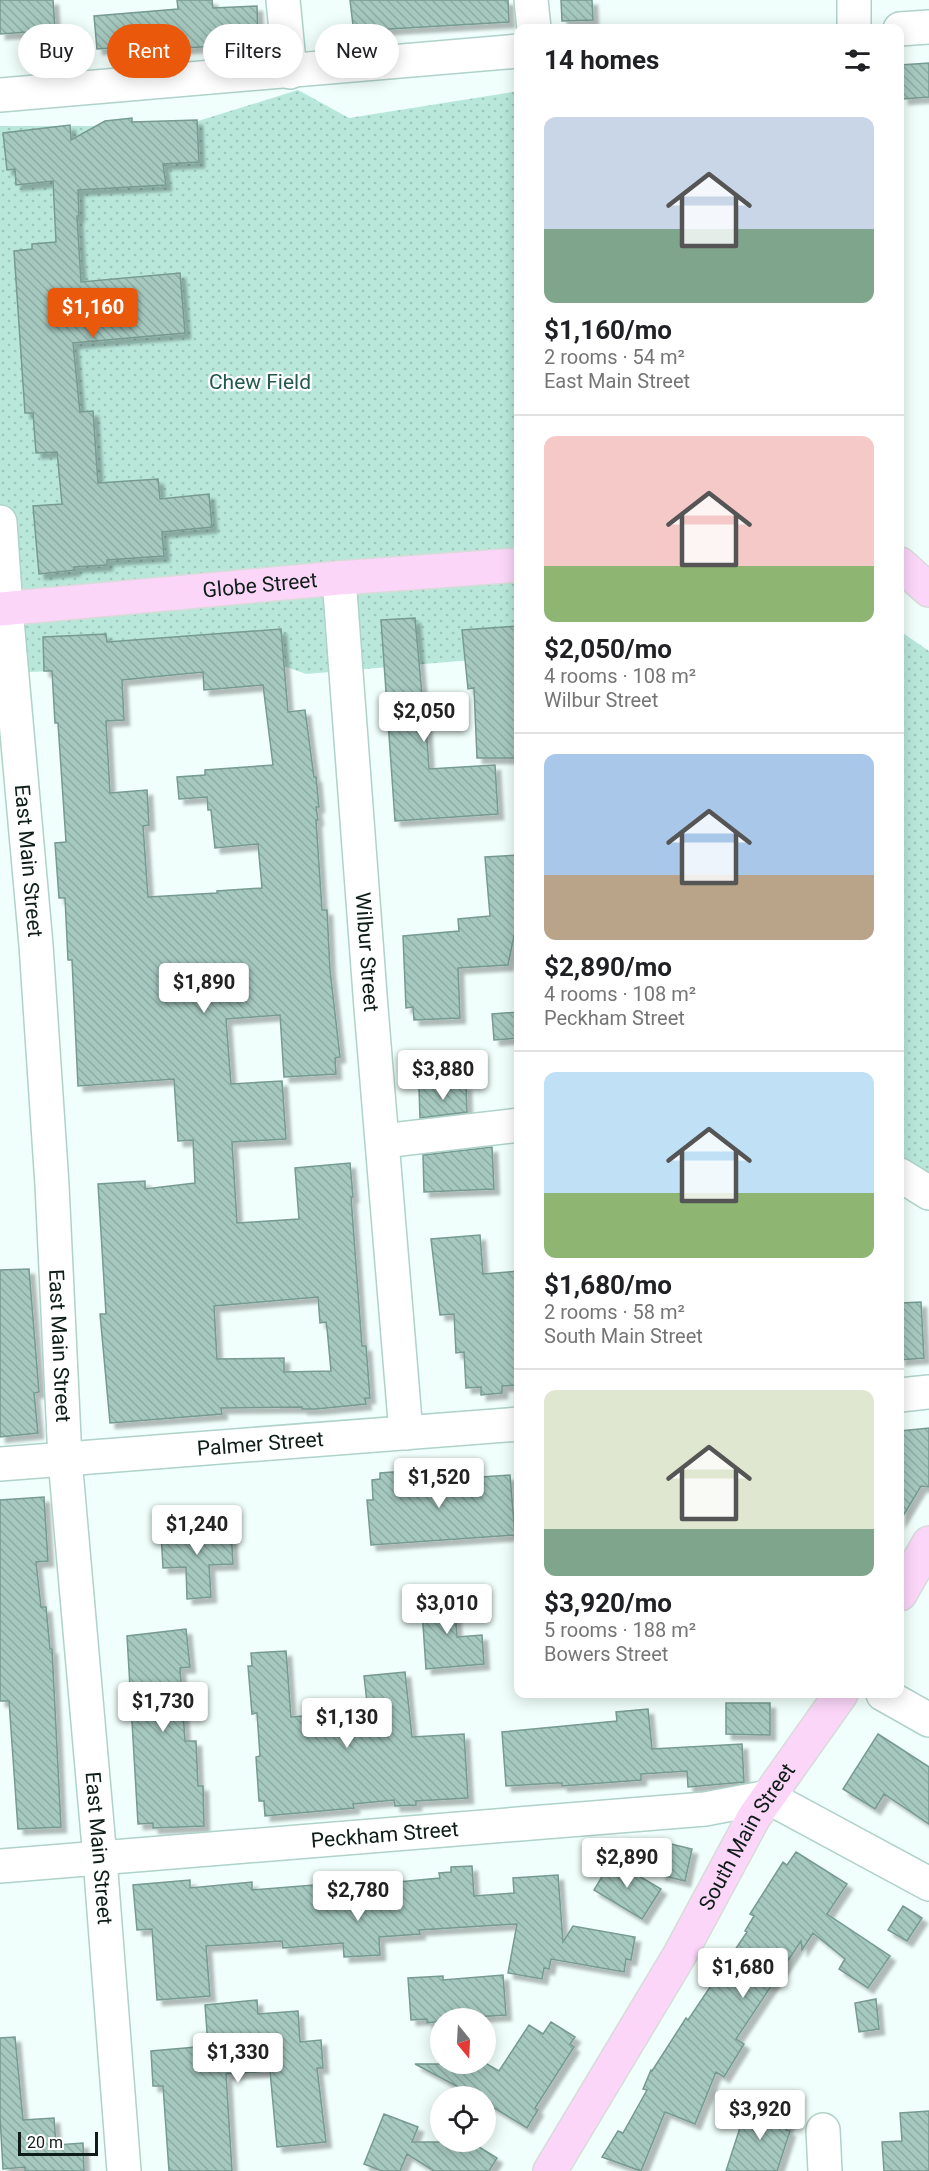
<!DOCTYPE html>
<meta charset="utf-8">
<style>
:root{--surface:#fff;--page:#f2f2f2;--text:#202124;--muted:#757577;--line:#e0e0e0;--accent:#ea580c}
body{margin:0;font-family:Roboto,sans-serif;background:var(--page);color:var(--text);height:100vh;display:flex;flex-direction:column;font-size:22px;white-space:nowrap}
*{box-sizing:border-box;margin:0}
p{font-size:20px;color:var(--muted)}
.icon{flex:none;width:33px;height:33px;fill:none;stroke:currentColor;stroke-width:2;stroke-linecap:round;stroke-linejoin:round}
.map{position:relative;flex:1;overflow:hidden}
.panel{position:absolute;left:514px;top:24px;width:390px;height:1674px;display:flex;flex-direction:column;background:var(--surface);border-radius:12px;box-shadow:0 3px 15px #0003}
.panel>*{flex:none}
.hud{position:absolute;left:18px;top:24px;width:406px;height:54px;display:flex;gap:12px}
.needle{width:39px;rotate:162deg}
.fabs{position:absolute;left:430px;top:2008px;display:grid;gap:12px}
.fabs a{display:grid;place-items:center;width:66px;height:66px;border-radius:50%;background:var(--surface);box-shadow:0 3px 15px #0003;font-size:30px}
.scale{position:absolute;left:18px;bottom:15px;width:80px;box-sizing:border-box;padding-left:6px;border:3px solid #0f1d19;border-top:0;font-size:16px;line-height:21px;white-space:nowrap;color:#0f1d19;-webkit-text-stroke:4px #fff;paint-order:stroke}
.price{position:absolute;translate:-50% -51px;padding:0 14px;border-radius:6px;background:#fff;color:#222;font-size:20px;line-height:39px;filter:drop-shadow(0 2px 3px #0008)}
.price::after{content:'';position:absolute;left:50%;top:36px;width:18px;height:14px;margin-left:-9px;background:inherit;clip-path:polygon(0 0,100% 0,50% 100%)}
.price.active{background:var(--accent);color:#fff}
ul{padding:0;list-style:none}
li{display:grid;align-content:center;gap:12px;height:318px;padding:0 30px}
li+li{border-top:2px solid var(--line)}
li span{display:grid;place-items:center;height:186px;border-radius:12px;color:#555}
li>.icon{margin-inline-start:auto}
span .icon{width:108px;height:108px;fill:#fffc;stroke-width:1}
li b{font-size:26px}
h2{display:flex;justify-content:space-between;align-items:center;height:72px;padding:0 30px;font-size:26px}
.pill{padding:0 21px;border-radius:27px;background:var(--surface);box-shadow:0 3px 15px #0003;font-size:21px;line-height:54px}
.pill.active{background:var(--accent);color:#fff}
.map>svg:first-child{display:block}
.park{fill:url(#park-dots)}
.building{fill:url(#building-back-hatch);stroke:#779a91;stroke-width:1.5;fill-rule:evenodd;filter:url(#shadow)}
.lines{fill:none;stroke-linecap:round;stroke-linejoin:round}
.minor-casing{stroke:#afd2c9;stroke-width:36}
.major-casing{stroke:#d9dbda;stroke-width:36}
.minor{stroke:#fff;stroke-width:33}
.major{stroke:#fbd6f9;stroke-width:33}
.labels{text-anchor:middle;stroke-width:4.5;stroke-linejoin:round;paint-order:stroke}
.park-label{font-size:21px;fill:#23594d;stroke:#fff}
.street-label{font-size:21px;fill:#0f1d19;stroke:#fff}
</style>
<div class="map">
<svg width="929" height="2171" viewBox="0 0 929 2171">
<defs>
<pattern id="park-dots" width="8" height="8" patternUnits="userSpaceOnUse" patternTransform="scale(1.5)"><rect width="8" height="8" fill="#b9e8db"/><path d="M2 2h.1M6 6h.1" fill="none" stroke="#9ec7bb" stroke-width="1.8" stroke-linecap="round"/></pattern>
<pattern id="building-back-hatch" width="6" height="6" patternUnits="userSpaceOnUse" patternTransform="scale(1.5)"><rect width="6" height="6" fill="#a6c9bf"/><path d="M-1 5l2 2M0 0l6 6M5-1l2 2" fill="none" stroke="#8eaca4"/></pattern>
<filter id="shadow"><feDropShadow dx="5.5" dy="5.5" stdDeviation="1.5" flood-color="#0004"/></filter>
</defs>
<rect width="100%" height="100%" fill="#f0fffb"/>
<!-- park -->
<path class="park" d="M 298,90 L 349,118 L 519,91 L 519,656 L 306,674 L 270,661 L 8,673 L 0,545 L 0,126 L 182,126 Z
M 900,631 L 929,651 L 929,1190 L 900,1173 Z"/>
<!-- building -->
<path class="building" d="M 0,0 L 53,0 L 55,30 L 0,34 Z
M 177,0 L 212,0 L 213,8 L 257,6 L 258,39 L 247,39 L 248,44 L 153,50 L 112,56 L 111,48 L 97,49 L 94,16 L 178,9 Z
M 350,0 L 508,0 L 509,22 L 389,29 L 383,31 L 384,36 L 362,39 L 361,33 L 354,34 Z
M 561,0 L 592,0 L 593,20 L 562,21 Z
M 929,63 L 929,97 L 903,99 L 900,65 Z
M 132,118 L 132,122 L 197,120 L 199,162 L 163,164 L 166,185 L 78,190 L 79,216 L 77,216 L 81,282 L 180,273 L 185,333 L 73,343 L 80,412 L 93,411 L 98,483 L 158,479 L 160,499 L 209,494 L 212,527 L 162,532 L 164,556 L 107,560 L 107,565 L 74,567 L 75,570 L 39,574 L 33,506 L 62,504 L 57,452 L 36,453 L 33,413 L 25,413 L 14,251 L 32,249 L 32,244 L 56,242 L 53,181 L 16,185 L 15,169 L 7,170 L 3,133 L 70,125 L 71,140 L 105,121 Z
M 415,618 L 422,695 L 424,695 L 429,769 L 495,765 L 498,814 L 395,821 L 381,620 Z
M 519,626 L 519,758 L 477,758 L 474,688 L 468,689 L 462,630 Z
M 281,629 L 288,712 L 305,710 L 314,777 L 316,777 L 319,807 L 316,807 L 318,820 L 316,820 L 322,910 L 327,910 L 330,970 L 340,1057 L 335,1058 L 336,1074 L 284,1077 L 280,1015 L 226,1019 L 231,1084 L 282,1081 L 286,1139 L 232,1142 L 237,1223 L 299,1219 L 295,1168 L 350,1163 L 353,1197 L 351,1197 L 362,1346 L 366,1346 L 370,1398 L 365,1398 L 366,1404 L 316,1409 L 302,1409 L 302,1407 L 221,1408 L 222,1414 L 110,1423 L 100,1314 L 106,1314 L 98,1184 L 145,1181 L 145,1189 L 195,1183 L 193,1140 L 178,1141 L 174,1079 L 78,1086 L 72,960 L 68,960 L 65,898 L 59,898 L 55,843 L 66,842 L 58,723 L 55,723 L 52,671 L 44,671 L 43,637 L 106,634 L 107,642 ZM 203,672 L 204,690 L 263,685 L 273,765 L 205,770 L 205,775 L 177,777 L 179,799 L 207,797 L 208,810 L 211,810 L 215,848 L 258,844 L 262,888 L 217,891 L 217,893 L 148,897 L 143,826 L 149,825 L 147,790 L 110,793 L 106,721 L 124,720 L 122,680 ZM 318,1297 L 320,1323 L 326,1322 L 327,1328 L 331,1371 L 284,1372 L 284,1358 L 217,1359 L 214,1306 Z
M 519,855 L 519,912 L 508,965 L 458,968 L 460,1018 L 414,1020 L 413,1007 L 406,1008 L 403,936 L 459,931 L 458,919 L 490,916 L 485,857 Z
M 519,1012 L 519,1038 L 494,1040 L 492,1014 Z
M 466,1085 L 467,1112 L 420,1118 L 419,1088 Z
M 492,1147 L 494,1189 L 424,1192 L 423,1155 Z
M 480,1235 L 483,1274 L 519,1271 L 519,1385 L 502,1386 L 502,1393 L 481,1395 L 481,1387 L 466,1388 L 464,1352 L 456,1353 L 454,1314 L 440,1315 L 431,1239 Z
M 29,1269 L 39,1392 L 34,1393 L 38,1433 L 0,1437 L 0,1270 Z
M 921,1302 L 924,1358 L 900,1360 L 900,1303 Z
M 929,1428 L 929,1487 L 921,1486 L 900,1521 L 900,1431 Z
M 406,1471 L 407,1482 L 510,1475 L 515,1535 L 371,1545 L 367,1500 L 373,1500 L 372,1480 L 380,1479 L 380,1473 Z
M 44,1497 L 48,1561 L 36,1562 L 41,1607 L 46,1607 L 50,1649 L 52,1649 L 61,1827 L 18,1829 L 9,1701 L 0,1701 L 0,1500 Z
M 231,1529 L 233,1564 L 209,1565 L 211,1597 L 187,1599 L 186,1567 L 163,1568 L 161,1533 Z
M 454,1593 L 457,1637 L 482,1635 L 484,1664 L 426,1669 L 421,1595 Z
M 186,1629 L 190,1667 L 180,1668 L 185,1741 L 196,1741 L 198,1786 L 203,1786 L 204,1826 L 153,1828 L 153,1823 L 138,1824 L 127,1636 Z
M 286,1651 L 291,1717 L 368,1711 L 364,1676 L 405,1672 L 412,1737 L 464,1734 L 468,1798 L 416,1801 L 416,1805 L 395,1806 L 394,1800 L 353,1804 L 354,1808 L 265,1816 L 264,1801 L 259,1801 L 256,1757 L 260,1756 L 257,1713 L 252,1714 L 248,1666 L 252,1666 L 251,1653 Z
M 726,1703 L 770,1703 L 770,1735 L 726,1734 Z
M 648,1709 L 652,1749 L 742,1744 L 744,1782 L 688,1787 L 687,1771 L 641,1774 L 641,1780 L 562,1786 L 562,1783 L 556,1783 L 506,1786 L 502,1732 L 617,1721 L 616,1712 Z
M 878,1734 L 929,1767 L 929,1824 L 884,1794 L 875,1809 L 843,1789 Z
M 667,1843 L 692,1849 L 685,1881 L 660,1875 Z
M 796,1852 L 847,1884 L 827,1914 L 890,1956 L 868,1988 L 839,1969 L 845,1959 L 813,1933 L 802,1950 L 801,1941 L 736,2039 L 744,2044 L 724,2077 L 716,2072 L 695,2124 L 665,2112 L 641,2171 L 602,2157 L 618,2131 L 623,2133 L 647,2090 L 643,2089 L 651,2070 L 652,2071 L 686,2018 L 688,2020 L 747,1932 L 745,1931 L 754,1916 L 750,1914 L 783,1862 L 787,1865 Z
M 612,1860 L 661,1889 L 642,1919 L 594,1890 Z
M 472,1866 L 474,1896 L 514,1893 L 513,1878 L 558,1875 L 563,1942 L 573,1926 L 635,1937 L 631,1960 L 626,1959 L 624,1972 L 551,1959 L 549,1969 L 544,1968 L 542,1979 L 508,1973 L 517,1924 L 419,1930 L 420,1934 L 379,1937 L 380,1955 L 344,1957 L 343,1943 L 283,1948 L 282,1941 L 206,1946 L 210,1996 L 157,2000 L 152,1929 L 137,1930 L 133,1885 L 190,1880 L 190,1888 L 252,1882 L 252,1890 L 376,1880 L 376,1884 L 440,1878 L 439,1873 L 451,1872 L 451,1867 Z
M 903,1906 L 922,1918 L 907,1941 L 888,1930 Z
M 503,1975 L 506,2015 L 441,2019 L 441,2021 L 427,2023 L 427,2019 L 411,2020 L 408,1978 L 443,1976 L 443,1980 Z
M 876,1999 L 879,2029 L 859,2032 L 855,2003 Z
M 257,2000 L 258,2014 L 298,2011 L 300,2042 L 321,2040 L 323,2068 L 317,2068 L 326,2142 L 277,2147 L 270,2071 L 226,2074 L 232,2171 L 169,2171 L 163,2086 L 153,2086 L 151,2051 L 208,2046 L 205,2005 Z
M 551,2022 L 575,2037 L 570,2044 L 574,2047 L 535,2108 L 538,2110 L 527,2128 L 486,2103 L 486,2097 L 477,2097 L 415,2064 L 487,2064 L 499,2071 L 529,2025 L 543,2034 Z
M 15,2037 L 23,2120 L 54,2118 L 56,2145 L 83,2143 L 84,2171 L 25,2171 L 25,2167 L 3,2169 L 0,2117 L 0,2038 Z
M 748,2103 L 790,2118 L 786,2130 L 790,2131 L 777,2171 L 726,2171 Z
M 929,2111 L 929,2171 L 884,2171 L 882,2142 L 902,2141 L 900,2113 Z
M 384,2114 L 418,2127 L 412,2142 L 471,2142 L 497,2158 L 489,2171 L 434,2171 L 407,2154 L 400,2171 L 382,2171 L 364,2164 Z"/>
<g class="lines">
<!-- minor casing -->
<g class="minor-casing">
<g id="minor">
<path d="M 283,0 L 290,72"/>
<path d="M 531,0 L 534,28"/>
<path d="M 854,28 L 854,0"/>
<path d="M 900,29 L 929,27"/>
<path d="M 0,95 L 519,51"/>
<path id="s1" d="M 0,522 L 6,609 L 36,945 L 52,1185 L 65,1459 L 100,1859 L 124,2171"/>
<path id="s2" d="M 339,578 L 371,1008 L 406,1433"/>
<path d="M 383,1141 L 519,1125"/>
<path d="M 900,1175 L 929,1193"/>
<path d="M 900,1395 L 929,1392"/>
<path id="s3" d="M 0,1464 L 519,1424"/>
<path d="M 883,1694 L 929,1720"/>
<path id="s4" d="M 0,1866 L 705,1809 L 768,1797 L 929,1884"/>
<path d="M 823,2130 L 825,2171"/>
</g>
</g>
<!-- major casing -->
<g class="major-casing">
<g id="major">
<path d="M 900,564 L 929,590"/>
<path id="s5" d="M 0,609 L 339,578 L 519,565"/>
<path d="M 900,1594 L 929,1543"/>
<path id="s6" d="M 550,2171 L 679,1956 L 754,1817 L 841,1694"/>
</g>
</g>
<!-- minor -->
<use href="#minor" class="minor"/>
<!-- major -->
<use href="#major" class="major"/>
</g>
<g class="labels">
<!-- park labels -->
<g class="park-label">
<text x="260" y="389">Chew Field</text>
</g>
<!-- street labels -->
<g class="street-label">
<text dy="7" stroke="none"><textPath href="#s5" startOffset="261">Globe Street</textPath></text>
<text dy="7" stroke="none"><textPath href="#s1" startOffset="340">East Main Street</textPath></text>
<text dy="7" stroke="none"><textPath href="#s2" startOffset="375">Wilbur Street</textPath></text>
<text dy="7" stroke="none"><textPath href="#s1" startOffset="826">East Main Street</textPath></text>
<text dy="7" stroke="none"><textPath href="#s3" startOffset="261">Palmer Street</textPath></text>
<text dy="7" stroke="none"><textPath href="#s4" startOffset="386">Peckham Street</textPath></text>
<text dy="7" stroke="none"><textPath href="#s6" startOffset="388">South Main Street</textPath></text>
<text dy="7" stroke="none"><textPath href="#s1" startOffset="1330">East Main Street</textPath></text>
</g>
</g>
</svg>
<div class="fabs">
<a><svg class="needle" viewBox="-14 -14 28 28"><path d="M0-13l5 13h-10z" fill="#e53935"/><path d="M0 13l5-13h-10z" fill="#757577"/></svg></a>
<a><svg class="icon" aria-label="locate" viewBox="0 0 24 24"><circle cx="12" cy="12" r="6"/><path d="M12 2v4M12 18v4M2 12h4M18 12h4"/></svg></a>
</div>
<div class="scale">20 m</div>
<b class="price active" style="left:93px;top:339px">$1,160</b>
<b class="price" style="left:424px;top:743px">$2,050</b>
<b class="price" style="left:204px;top:1014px">$1,890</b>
<b class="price" style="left:443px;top:1101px">$3,880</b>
<b class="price" style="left:439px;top:1509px">$1,520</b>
<b class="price" style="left:197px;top:1556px">$1,240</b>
<b class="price" style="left:447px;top:1635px">$3,010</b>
<b class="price" style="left:163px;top:1733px">$1,730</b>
<b class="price" style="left:347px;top:1749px">$1,130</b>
<b class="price" style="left:627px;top:1889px">$2,890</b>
<b class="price" style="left:358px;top:1922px">$2,780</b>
<b class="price" style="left:743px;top:1999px">$1,680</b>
<b class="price" style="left:238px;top:2084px">$1,330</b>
<b class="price" style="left:760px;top:2141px">$3,920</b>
<div class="hud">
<a class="pill">Buy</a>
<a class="pill active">Rent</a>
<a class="pill">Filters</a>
<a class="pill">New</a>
</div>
<section class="panel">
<h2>14 homes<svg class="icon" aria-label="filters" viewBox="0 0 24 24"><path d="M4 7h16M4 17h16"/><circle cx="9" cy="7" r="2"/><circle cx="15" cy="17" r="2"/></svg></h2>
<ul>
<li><span style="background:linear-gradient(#c9d6e8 60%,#7fa58c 0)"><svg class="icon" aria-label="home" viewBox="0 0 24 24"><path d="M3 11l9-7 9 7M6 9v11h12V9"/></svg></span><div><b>$1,160/mo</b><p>2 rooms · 54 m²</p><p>East Main Street</p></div></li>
<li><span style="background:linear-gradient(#f6c9c9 70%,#8fb573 0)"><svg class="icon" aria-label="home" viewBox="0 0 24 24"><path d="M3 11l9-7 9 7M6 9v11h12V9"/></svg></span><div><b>$2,050/mo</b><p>4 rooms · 108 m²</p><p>Wilbur Street</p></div></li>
<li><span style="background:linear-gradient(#a9c7e8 65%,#b9a48a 0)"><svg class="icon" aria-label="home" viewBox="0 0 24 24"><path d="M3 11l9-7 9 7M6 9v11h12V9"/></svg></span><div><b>$2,890/mo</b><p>4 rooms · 108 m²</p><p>Peckham Street</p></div></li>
<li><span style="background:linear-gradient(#bfe0f5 65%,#8fb573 0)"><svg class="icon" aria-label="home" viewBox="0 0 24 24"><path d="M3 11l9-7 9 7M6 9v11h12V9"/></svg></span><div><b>$1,680/mo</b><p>2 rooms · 58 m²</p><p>South Main Street</p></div></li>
<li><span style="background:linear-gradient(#dfe7d0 75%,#7fa58c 0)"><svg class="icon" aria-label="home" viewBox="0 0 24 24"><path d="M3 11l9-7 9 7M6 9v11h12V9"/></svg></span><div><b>$3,920/mo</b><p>5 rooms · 188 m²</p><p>Bowers Street</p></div></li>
</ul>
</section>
</div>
